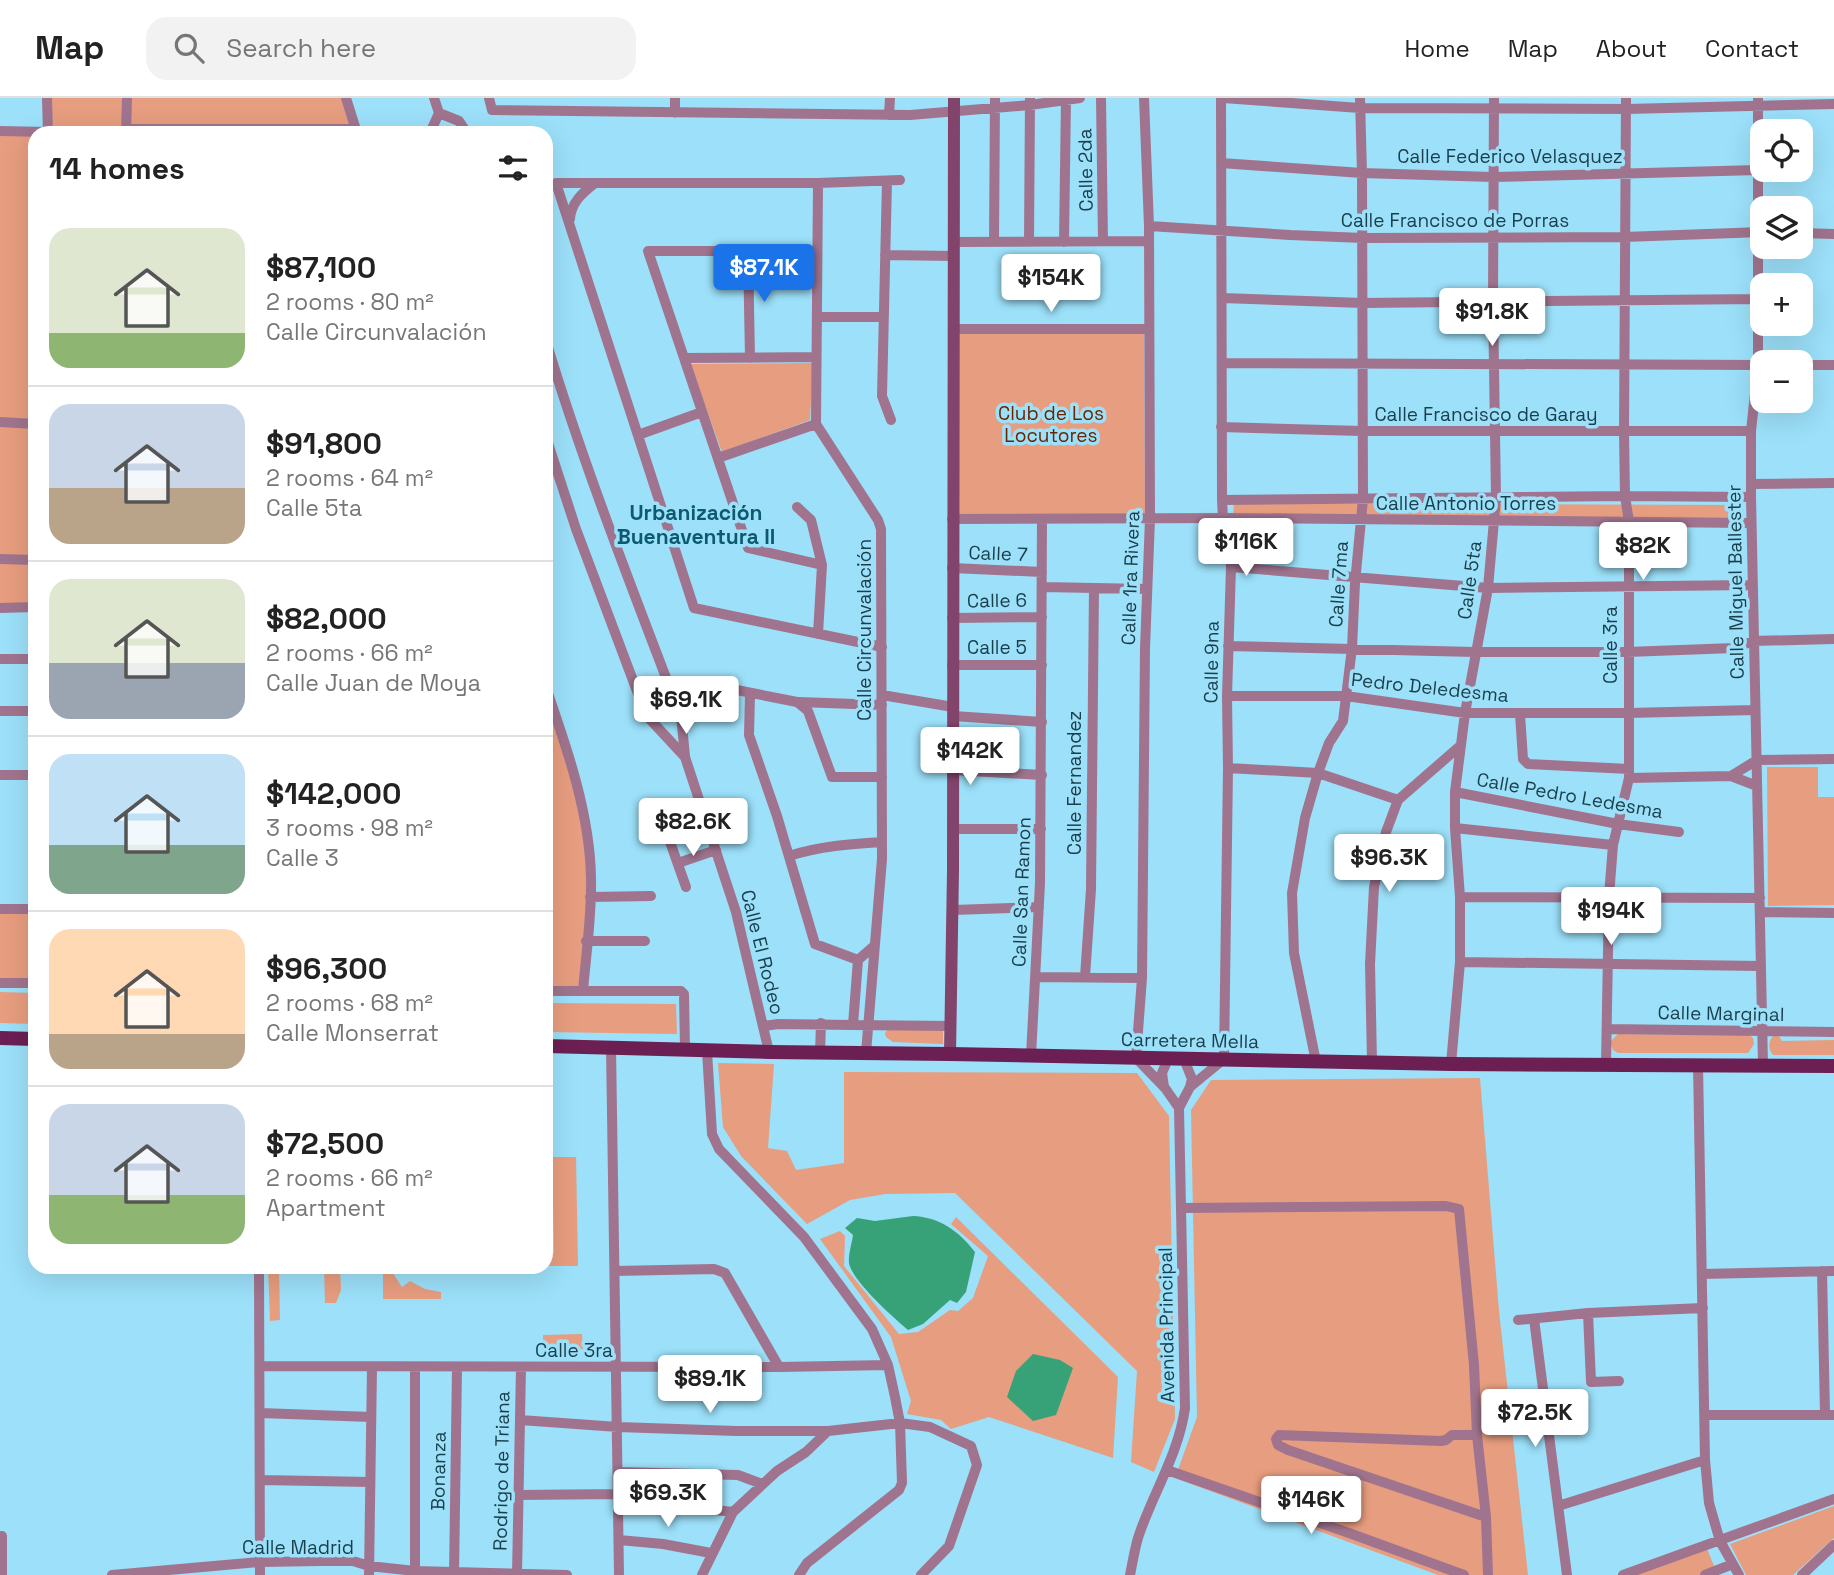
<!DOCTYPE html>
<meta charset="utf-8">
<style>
:root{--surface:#fff;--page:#f2f2f2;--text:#222;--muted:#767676;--line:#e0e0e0;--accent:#1a73e8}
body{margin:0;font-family:"Space Grotesk",sans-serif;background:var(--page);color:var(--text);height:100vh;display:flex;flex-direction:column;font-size:26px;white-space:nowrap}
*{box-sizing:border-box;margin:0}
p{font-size:23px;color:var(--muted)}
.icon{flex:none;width:38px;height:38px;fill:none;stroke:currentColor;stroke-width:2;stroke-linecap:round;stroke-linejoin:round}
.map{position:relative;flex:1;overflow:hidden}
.panel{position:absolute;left:28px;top:28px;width:525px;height:1148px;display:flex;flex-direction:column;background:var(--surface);border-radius:21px;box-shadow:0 7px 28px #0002}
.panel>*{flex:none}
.buttons{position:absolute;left:1750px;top:21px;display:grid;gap:14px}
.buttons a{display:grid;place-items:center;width:63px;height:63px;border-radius:14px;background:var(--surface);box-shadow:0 7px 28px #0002;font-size:35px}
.price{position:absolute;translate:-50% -60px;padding:0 16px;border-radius:7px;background:#fff;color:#222;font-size:23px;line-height:46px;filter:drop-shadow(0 2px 4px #0008)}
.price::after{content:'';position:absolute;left:50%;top:42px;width:21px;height:16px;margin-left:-10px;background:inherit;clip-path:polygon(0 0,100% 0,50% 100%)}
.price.on{background:var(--accent);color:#fff}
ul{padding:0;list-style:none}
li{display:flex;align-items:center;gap:21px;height:175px;padding:0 21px}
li+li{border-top:2px solid var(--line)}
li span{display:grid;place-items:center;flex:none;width:196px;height:140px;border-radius:21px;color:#555}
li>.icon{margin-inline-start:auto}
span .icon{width:84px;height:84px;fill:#fffc;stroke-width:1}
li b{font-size:30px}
h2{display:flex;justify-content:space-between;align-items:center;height:84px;padding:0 21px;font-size:30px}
header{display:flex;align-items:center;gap:42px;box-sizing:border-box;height:98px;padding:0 35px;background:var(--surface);border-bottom:2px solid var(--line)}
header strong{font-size:33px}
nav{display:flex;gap:38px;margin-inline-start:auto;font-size:24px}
.search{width:490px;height:63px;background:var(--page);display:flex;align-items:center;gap:18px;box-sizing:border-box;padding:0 24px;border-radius:21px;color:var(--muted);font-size:26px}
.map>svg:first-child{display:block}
.green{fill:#e79d7f}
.water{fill:#37a278}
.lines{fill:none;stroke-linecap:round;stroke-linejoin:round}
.street{stroke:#a0748e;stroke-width:10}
.secondary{stroke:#83446c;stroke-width:12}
.primary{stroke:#6c1f53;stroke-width:14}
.labels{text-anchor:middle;stroke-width:7;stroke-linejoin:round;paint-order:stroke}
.street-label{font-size:19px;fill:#1a3f4c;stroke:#9ce0f9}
.park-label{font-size:19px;fill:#692501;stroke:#9ce0f9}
.neighbourhood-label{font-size:21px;font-weight:bold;fill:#0d5a70;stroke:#9ce0f9}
</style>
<header>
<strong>Map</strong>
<div class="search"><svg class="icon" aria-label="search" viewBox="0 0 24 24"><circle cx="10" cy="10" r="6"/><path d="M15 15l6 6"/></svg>Search here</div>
<nav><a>Home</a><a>Map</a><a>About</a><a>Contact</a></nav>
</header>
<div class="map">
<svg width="1834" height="1477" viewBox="0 0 1834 1477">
<rect width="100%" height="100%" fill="#9ce0f9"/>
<!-- green -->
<path class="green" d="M 47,0 L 346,0 L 357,35 L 35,35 L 35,509 L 0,510 L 0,33 L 48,34 Z
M 1144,235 L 1145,416 L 956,416 L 958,236 Z
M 813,265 L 810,322 L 722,354 L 690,266 Z
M 1234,405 L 1741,407 L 1742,425 L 1233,420 Z
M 546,590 L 588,745 L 583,893 L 546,893 Z
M 1767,669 L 1818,669 L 1818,699 L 1834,699 L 1834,807 L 1768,808 Z
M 0,812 L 35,812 L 35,886 L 0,886 Z
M 0,894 L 35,895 L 35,926 L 0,925 Z
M 546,905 L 676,906 L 677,936 L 546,934 Z
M 889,930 L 943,930 L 943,946 L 893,944 L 886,939 L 885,935 Z
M 1618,936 L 1749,937 L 1753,940 L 1754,946 L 1748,955 L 1618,955 L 1613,952 L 1610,944 Z
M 1778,936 L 1782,943 L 1834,942 L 1834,957 L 1773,957 C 1768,951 1768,944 1773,938 Z
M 718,965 L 774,966 L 768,1050 L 787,1053 L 796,1072 L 844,1065 L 844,974 L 1137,975 L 1169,1018 L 1175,1321 L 1154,1374 L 1131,1364 L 1137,1273 L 955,1095 L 885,1096 L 850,1102 L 807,1126 L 741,1058 L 723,1029 Z
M 1480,980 L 1499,1213 L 1528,1477 L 1438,1477 L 1175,1380 L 1197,1319 L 1191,1012 L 1211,982 Z
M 552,1059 L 576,1059 L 578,1168 L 546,1168 L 546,1155 L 554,1155 Z
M 956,1119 L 1118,1279 L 1113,1360 L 989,1319 L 951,1331 L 941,1322 L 907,1316 L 911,1303 L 891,1239 L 820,1141 L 840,1133 L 845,1138 L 844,1168 L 899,1236 L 918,1234 L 950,1212 L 958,1213 L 973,1200 L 988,1158 L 951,1126 Z
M 268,1169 L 279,1169 L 280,1222 L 270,1223 Z
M 324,1169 L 340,1169 L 341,1192 L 336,1205 L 325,1205 Z
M 383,1169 L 389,1169 L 402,1189 L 410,1183 L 425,1191 L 441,1194 L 441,1201 L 383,1201 Z
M 582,1236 L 583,1251 L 543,1251 L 543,1237 Z
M 1834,1408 L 1834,1440 L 1793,1477 L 1746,1477 L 1730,1446 Z
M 1706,1448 L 1716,1473 L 1705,1477 L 1623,1477 Z"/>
<!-- water -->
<path class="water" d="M 913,1118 C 939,1119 959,1133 975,1154 L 966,1194 L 957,1205 L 950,1202 L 923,1226 L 908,1232 C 894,1220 852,1183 849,1165 C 848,1157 852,1145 853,1137 L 845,1130 L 857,1120 L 875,1123 Z
M 1033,1256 L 1060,1262 L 1073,1270 L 1056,1317 L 1033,1323 L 1007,1299 L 1016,1273 Z"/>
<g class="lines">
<!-- street -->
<path class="street" d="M 47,0 L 48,35
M 346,0 L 357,35
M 489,0 L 492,12 L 910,17 L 1030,7 L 1080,0
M 675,0 L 675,15
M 1101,0 L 1103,143
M 1144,0 L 1149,128 L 1150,421 L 1145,550 L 1142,880 L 1136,960 L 1165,990 L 1179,1010
M 1223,0 L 1360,10 L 1626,11 L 1834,6
M 1758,0 L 1758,267 L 1751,333 L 1751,399 L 1763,967
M 439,15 L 459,23 L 467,35
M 889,17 L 890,0
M 126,31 L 355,31
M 0,33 L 48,34
M 126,34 L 127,0
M 430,35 L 439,15 L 434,0
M 1221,65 L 1362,75 L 1493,79 L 1758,72
M 887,83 L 882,298 L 891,322
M 818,85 L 816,326 L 878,422 L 881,431 L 882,761 L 866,955
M 570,121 C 571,105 582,95 595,85
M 1149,128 L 1290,137 L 1363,140 L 1624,139 L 1762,134
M 1801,135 L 1834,136
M 954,144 L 1149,143
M 994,144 L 995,0
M 1029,144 L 1030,0
M 1064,144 L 1066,0
M 885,157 L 954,158
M 1222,200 L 1363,205 L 1758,201
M 817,219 L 884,219
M 954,231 L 1148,231
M 546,243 C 581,359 625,472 668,585 L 680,607 L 685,658
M 684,260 L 816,259
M 750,260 L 748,153 L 648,153 L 748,450 L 822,467
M 1222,265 L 1762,267
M 1801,267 L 1834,267
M 0,324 L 35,326
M 1221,329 L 1362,333 L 1751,333
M 638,337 L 702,314
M 546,339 L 576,431 L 646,617 L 685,659 L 736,814 L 769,954
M 718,360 L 816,326
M 1751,386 L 1834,385
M 1222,402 L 1625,398 L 1751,399
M 797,409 L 811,422 L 822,467 L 818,536
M 952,421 L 1233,420 L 1751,425
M 0,461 L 35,462
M 1231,469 L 1488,490 L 1752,487
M 952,470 L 1042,474
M 1042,489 L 1147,491
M 0,510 L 35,509
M 952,520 L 1042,519
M 1228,548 L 1475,554 L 1627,554 L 1734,550 L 1753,543 L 1834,541
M 882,549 L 694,510 L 556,85 L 818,85 L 900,82
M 0,561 L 35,561
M 952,567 L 1042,567
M 696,584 L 797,604 L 808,613 L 832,679 L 882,679
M 546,590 C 567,650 590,716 591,780 C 592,817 586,856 583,893
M 750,596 L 749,637 L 777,718 L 815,846 L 858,862
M 882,597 L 953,609
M 1227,598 L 1346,598 L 1465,615 L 1628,615 L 1755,612
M 799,604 L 882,607
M 0,613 L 35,613
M 1520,616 L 1523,661 L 1528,666 L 1629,671
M 953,618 L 1042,624
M 1228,670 L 1318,675 L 1398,702
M 953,672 L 1042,677
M 0,677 L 35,677
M 1731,678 L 1757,662 L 1834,661
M 1629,680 L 1731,678 L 1757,688
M 1455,694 L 1618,726 L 1679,734
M 1455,730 L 1613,747
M 953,731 L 1041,731
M 669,741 L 686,789
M 789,758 C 820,748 850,746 882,744
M 678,765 L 716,752
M 590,799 L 651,798
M 1460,799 L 1760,800
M 0,811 L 35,811
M 953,812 L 1039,809
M 1760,814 L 1834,815
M 586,843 L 645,843
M 874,848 L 858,862 L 853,927 L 951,928
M 1460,864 L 1761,868
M 1036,879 L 1142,880
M 1085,879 L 1091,791 L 1094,490
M 0,885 L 35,885
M 546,893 L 681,893 L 684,896 L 685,952
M 764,928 L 778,926 L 853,927
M 1607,931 L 1834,934
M 611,949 L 619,1477
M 707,953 L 712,1036 L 719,1051 L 804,1139 L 872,1231 L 888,1267 L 895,1299 L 900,1325 L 902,1385 L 899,1392 L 807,1465 L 799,1477
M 820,955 L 821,925
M 1031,958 L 1040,785 L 1042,421
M 1184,961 L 1192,981 L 1190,989
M 1316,964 L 1294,855 L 1292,795 L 1305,720 L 1318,675 L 1329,645 L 1343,623 L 1352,550 L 1355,485 L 1363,401 L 1362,75 L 1360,0
M 1372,964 L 1370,866 L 1374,789 L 1386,734 L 1398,702 L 1460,648
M 1451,966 L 1460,864 L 1460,799 L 1455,730 L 1455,694 L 1465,615 L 1488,490 L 1496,400 L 1493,205 L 1494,0
M 1606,966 L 1609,798 L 1613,747 L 1629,680 L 1629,424 L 1625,398 L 1624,334 L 1626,0
M 1698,966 L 1705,1362 L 1709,1405 L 1720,1443 L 1739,1477
M 1164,989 L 1162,975 L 1168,961
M 1181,1110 L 1446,1108 L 1459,1111 L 1474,1267 L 1477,1337 L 1452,1337 L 1446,1342 L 1441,1343 L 1279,1337 L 1276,1341 L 1278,1347 L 1288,1352 L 1486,1419
M 259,1169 L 260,1477
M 615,1173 L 714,1171 L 725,1175 L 779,1269
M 1822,1173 L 1825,1316
M 1702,1176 L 1834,1173
M 1588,1215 L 1591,1284 L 1619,1283
M 1534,1221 L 1567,1477
M 1518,1222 L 1588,1215 L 1703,1210
M 260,1268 L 779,1269 L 888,1267
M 260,1315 L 371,1319
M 1705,1317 L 1834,1317
M 520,1322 L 618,1329 L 736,1333 L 828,1333 L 900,1325 L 930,1329 L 971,1348 L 977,1367 L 949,1448 L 921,1477
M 1477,1337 L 1486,1419 L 1488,1477
M 1167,1372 L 1349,1435 L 1464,1477
M 619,1374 L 738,1377 L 762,1386
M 260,1382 L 370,1384
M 518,1397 L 619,1396
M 619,1406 L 678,1408 L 733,1414
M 1558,1408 L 1705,1362
M 0,1438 L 2,1438 L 2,1477
M 619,1442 L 663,1446 L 711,1455
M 415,1473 L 415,1269
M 112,1477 L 260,1464 L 321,1463 L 353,1463 L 369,1468 L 415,1473 L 567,1477
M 369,1477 L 372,1269
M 454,1477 L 457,1269
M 517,1477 L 521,1269
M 702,1477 L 733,1414 L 777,1373 L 806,1354 L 828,1333
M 1130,1477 C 1133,1463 1135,1447 1140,1434 C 1155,1392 1179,1354 1185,1310 L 1179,1010 L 1190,989 L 1224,961 L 1228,670 L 1227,598 L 1231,469 L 1227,428 L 1223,420 L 1222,402 L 1221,0
M 1623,1477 L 1834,1401
M 1705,1477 L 1733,1466
M 1802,1477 L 1834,1447"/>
<!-- secondary -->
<path class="secondary" d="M 950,956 L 953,773 L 954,0"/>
<!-- primary -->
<path class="primary" d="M 0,940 L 35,941
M 546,948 L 769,954 L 950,956 L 1451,966 L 1834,968"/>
</g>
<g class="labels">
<!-- street labels -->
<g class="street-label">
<text x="1510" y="65">Calle Federico Velasquez</text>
<text transform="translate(1085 72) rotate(-91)" y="7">Calle 2da</text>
<text x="1455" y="129">Calle Francisco de Porras</text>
<text x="1486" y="323">Calle Francisco de Garay</text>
<text x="1466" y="412">Calle Antonio Torres</text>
<text transform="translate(998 455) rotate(2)" y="7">Calle 7</text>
<text transform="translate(1130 480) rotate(-88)" y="7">Calle 1ra Rivera</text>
<text transform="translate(1469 482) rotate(-82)" y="7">Calle 5ta</text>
<text transform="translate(1735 484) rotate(-91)" y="7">Calle Miguel Ballester</text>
<text transform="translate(1338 486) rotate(-86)" y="7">Calle 7ma</text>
<text transform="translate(997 502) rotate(-1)" y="7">Calle 6</text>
<text transform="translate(864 532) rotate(-90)" y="7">Calle Circunvalación</text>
<text transform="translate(1610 547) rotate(-90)" y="7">Calle 3ra</text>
<text x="997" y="556">Calle 5</text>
<text transform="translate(1211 564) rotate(-89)" y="7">Calle 9na</text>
<text transform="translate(1430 589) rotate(6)" y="7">Pedro Deledesma</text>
<text transform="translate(1074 685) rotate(-90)" y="7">Calle Fernandez</text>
<text transform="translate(1570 697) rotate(10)" y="7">Calle Pedro Ledesma</text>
<text transform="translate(1021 794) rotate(-88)" y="7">Calle San Ramon</text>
<text transform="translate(763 854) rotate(76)" y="7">Calle El Rodeo</text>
<text transform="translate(1721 915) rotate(1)" y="7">Calle Marginal</text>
<text transform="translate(1190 942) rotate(1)" y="7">Carretera Mella</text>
<text transform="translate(1166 1227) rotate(-91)" y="7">Avenida Principal</text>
<text x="574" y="1259">Calle 3ra</text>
<text transform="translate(438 1373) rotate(-89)" y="7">Bonanza</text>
<text transform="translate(501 1373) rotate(-89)" y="7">Rodrigo de Triana</text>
<text x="298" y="1456">Calle Madrid</text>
</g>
<!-- park labels -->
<g class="park-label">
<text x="1051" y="322">Club de Los<tspan x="1051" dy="22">Locutores</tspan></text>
</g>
<!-- neighbourhood labels -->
<g class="neighbourhood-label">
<text x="696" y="422">Urbanización<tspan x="696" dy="24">Buenaventura II</tspan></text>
</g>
</g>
</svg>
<div class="buttons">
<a><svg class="icon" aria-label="locate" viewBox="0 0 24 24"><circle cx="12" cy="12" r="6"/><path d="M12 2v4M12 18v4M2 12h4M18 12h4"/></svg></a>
<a><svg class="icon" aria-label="layers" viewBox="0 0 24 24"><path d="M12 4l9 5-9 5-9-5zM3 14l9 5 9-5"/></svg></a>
<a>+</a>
<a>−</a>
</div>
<b class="price on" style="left:764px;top:206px">$87.1K</b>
<b class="price" style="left:1051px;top:216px">$154K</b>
<b class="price" style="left:1492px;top:250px">$91.8K</b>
<b class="price" style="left:1246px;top:480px">$116K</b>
<b class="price" style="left:1643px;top:484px">$82K</b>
<b class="price" style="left:686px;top:638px">$69.1K</b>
<b class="price" style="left:970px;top:689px">$142K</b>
<b class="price" style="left:693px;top:760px">$82.6K</b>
<b class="price" style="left:1389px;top:796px">$96.3K</b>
<b class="price" style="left:1611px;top:849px">$194K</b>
<b class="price" style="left:710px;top:1317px">$89.1K</b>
<b class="price" style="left:1535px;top:1351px">$72.5K</b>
<b class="price" style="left:668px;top:1431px">$69.3K</b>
<b class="price" style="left:1311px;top:1438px">$146K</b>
<section class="panel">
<h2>14 homes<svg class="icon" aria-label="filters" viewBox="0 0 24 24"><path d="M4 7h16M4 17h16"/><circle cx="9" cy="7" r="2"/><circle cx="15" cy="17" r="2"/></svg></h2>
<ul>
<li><span style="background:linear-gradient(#dfe7d0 75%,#8fb573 0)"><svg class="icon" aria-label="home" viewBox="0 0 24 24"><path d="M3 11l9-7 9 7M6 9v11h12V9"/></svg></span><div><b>$87,100</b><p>2 rooms · 80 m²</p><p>Calle Circunvalación</p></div></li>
<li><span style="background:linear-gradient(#c9d6e8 60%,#b9a48a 0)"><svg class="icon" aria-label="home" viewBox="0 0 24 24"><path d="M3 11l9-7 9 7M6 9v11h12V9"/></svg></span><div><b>$91,800</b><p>2 rooms · 64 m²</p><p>Calle 5ta</p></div></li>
<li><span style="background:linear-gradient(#dfe7d0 60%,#9aa5b1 0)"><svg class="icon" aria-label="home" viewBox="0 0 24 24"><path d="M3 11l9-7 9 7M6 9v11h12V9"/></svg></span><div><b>$82,000</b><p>2 rooms · 66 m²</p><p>Calle Juan de Moya</p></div></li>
<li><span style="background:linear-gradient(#bfe0f5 65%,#7fa58c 0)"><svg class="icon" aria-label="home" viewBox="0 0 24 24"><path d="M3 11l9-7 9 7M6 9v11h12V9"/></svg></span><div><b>$142,000</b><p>3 rooms · 98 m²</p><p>Calle 3</p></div></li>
<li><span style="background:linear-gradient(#ffd9b3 75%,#b9a48a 0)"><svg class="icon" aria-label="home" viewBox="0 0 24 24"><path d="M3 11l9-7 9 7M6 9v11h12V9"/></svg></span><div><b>$96,300</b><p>2 rooms · 68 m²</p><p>Calle Monserrat</p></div></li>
<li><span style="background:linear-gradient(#c9d6e8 65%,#8fb573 0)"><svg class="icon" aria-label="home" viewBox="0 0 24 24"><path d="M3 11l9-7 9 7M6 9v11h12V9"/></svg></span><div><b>$72,500</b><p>2 rooms · 66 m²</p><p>Apartment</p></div></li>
</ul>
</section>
</div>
